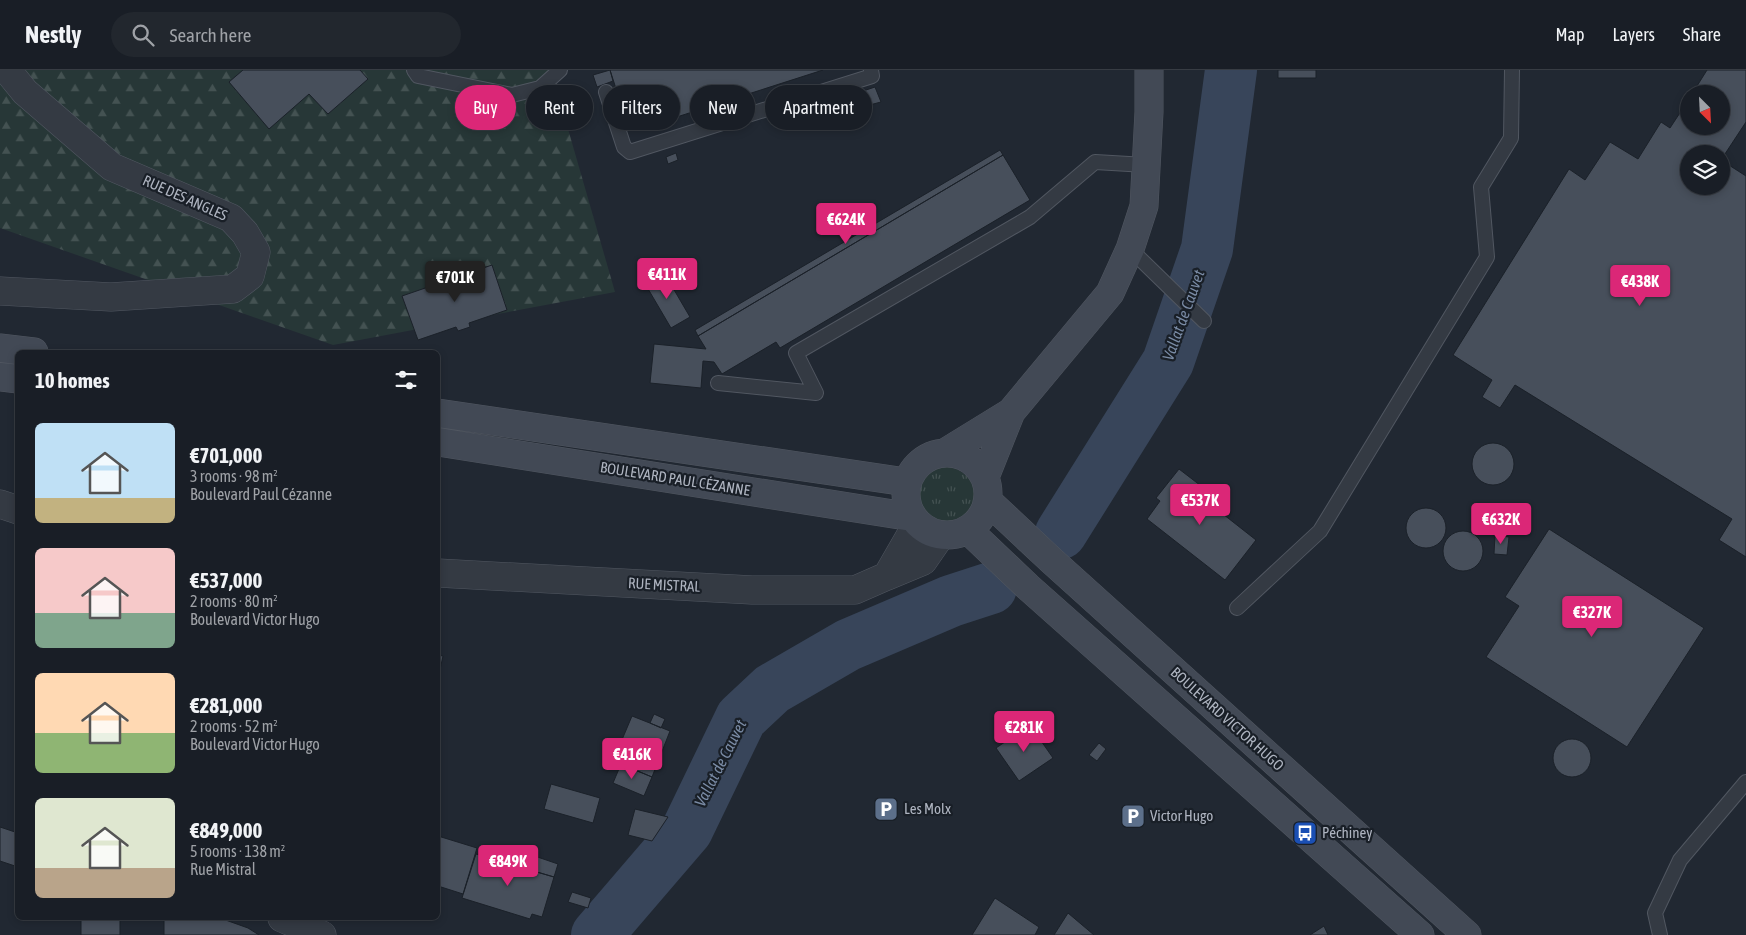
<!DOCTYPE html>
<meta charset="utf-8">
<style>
:root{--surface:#191e26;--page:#22272e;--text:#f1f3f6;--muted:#9fa2a7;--line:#373c43;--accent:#db2777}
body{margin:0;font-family:"Asap Condensed",sans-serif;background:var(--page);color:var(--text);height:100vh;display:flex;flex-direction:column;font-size:19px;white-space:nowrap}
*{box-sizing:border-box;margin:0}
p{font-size:16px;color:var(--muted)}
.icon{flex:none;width:28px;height:28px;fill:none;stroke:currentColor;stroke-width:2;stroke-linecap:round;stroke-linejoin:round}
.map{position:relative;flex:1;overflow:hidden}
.panel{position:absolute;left:15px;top:280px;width:425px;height:570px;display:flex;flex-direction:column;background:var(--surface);border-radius:8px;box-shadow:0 2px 8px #0003,0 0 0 1px var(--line)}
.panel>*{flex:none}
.guide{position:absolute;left:455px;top:15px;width:475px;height:45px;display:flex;gap:10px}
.needle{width:32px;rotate:156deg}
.fabs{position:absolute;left:1680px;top:15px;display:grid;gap:10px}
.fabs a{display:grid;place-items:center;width:50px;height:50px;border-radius:50%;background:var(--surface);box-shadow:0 2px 8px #0003,0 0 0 1px var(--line);font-size:25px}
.price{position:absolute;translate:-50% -42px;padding:0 11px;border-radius:5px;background:var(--accent);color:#fff;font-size:16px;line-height:32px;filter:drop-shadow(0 1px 2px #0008)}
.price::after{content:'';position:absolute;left:50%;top:30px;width:15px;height:11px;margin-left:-8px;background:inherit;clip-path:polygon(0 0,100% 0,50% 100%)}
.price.current{background:#222;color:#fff}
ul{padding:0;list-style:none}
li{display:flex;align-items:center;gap:15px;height:125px;padding:0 20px}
li span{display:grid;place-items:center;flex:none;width:140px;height:100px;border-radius:8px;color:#555}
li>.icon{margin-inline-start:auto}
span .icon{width:60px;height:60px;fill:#fffc;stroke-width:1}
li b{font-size:21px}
h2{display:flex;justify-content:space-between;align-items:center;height:60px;padding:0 20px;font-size:21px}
.pill{padding:0 18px;border-radius:22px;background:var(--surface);box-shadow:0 2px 8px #0003,0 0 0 1px var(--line);font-size:18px;line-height:45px}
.pill.current{background:var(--accent);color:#fff}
header{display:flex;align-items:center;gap:30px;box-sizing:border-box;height:70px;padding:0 25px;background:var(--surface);border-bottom:1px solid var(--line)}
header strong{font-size:24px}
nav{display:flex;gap:28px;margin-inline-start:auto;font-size:18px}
.search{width:350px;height:45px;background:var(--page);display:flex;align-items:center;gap:12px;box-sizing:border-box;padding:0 18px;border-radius:28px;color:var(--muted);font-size:19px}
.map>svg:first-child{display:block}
.grass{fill:url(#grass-tufts)}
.forest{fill:url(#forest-firs)}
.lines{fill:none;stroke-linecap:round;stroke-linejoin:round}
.river{stroke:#38455a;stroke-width:52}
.building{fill:#474f5b;stroke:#1b2129;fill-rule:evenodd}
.lane-casing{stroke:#515761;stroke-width:16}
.street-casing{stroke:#515761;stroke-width:29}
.secondary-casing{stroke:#515761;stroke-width:29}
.lane{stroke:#343a43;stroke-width:14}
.street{stroke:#343a43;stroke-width:28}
.secondary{stroke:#424955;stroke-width:28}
.labels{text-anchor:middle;stroke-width:4.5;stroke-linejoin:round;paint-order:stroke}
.street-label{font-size:15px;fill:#aeb4c0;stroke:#191f27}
.poi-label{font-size:15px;fill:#aeb4c0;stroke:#191f27;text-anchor:start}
.water-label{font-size:16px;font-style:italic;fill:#7a8ba5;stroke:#191f27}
</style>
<header>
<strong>Nestly</strong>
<div class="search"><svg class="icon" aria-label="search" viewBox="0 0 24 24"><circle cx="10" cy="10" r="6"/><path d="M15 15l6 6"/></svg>Search here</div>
<nav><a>Map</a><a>Layers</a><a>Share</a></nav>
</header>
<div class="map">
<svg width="1746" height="865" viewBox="0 0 1746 865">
<defs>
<pattern id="grass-tufts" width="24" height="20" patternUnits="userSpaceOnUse" patternTransform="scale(1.25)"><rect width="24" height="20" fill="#273737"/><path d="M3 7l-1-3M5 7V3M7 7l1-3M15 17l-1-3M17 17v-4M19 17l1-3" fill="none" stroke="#445252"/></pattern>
<pattern id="forest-firs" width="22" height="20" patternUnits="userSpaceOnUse" patternTransform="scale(1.25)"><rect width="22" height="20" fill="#273737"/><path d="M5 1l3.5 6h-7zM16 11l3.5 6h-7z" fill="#445252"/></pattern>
</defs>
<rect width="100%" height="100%" fill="#212832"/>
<!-- grass -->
<path class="grass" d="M915 427a30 30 0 1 1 60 0a30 30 0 1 1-60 0Z"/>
<!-- forest -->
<path class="forest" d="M 0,0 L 551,0 L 615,222 L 333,275 L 0,158 Z"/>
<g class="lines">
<!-- river -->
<path class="river" d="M 1061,463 L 1168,292 L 1207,179 L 1231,0
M 597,865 L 687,760 L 741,648 L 772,619 L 848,575 L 951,531 L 991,518"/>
</g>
<!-- building -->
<path class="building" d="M 243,0 L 360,0 L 368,9 L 328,44 L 309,24 L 269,59 L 229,12 Z
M 610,0 L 613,11 L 597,17 L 593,5 Z
M 610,0 L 823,0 L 655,54 L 652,46 L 627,53 Z
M 1278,0 L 1316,0 L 1316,8 L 1278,8 Z
M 1707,0 L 1746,0 L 1746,52 L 1721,90 L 1746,106 L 1746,487 L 1719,470 L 1732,449 L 1515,315 L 1500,338 L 1482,327 L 1492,310 L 1453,285 L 1569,99 L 1585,110 L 1610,72 L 1638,89 L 1661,52 L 1670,58 L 1689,29 L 1689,56 L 1721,56 L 1721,24 L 1692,24 ZM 1689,84 L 1721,84 L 1721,116 L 1689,116 Z
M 875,17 L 881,32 L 858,38 L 854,24 Z
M 809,38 L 814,53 L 791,60 L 786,45 Z
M 1000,80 L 1003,85 L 698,266 L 695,260 Z
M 676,83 L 678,90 L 668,94 L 666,87 Z
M 1003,85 L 1030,130 L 780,278 L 776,272 L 722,304 L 714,292 L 703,291 L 701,318 L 650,313 L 654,274 L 706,279 L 698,266 Z
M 492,195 L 507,240 L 469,253 L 470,257 L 458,261 L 456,257 L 418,270 L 402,226 Z
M 663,201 L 690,247 L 671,258 L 644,212 Z
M1472 394a21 21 0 1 1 42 0a21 21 0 1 1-42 0Z
M 1179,399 L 1205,419 L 1200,426 L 1256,470 L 1225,510 L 1147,449 L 1160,431 L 1156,428 Z
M1406 458a20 20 0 1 1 40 0a20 20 0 1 1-40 0Z
M 1549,459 L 1704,558 L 1627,677 L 1486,587 L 1519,536 L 1505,527 Z
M1443 481a20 20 0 1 1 40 0a20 20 0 1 1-40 0Z
M 1495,465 L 1509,467 L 1507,485 L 1494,484 Z
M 438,585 L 443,586 L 438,609 Z
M 654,644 L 665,649 L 661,658 L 650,653 Z
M 632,646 L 670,661 L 652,707 L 613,691 Z
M 1030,655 L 1053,688 L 1019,711 L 996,678 Z
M1553 688a19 19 0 1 1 38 0a19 19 0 1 1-38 0Z
M 1099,673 L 1106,679 L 1097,691 L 1089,685 Z
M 621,694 L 652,707 L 644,726 L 613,713 Z
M 551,714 L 600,728 L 593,753 L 544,739 Z
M 635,739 L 668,747 L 652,771 L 628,765 Z
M 0,757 L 18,763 L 18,797 L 0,791 Z
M 438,766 L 477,778 L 463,824 L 438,816 Z
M 520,781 L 558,794 L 554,807 L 516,796 Z
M 476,784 L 554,807 L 542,847 L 532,844 L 530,849 L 462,828 Z
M 572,822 L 591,828 L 588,838 L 568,832 Z
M 995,828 L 1039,857 L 1035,865 L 972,865 Z
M 1068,843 L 1094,865 L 1054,865 Z
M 81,848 L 120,848 L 120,865 L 81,865 Z
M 164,848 L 200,848 L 205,849 L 206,848 L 220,848 L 248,858 L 259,865 L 164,865 Z
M 1324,856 L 1328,865 L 1310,865 Z"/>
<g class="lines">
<!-- lane casing -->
<g class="lane-casing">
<path id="lane" d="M 414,0 L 418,6 L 512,25 L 540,18 L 560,0
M 606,22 L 624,77 L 630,82 L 872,6 L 871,0
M 1130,179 L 1204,251
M 718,313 L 816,323 L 796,283 L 1030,147 L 1095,92 L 1146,95
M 1237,538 L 1320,461 L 1487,187 L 1481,117 L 1511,68 L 1512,0
M 1660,865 L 1655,843 L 1680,790 L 1746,712"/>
</g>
<!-- street casing -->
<g class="street-casing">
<path id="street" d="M 0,221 L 111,227 L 233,219 L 250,206 L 256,182 L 245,163 L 231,148 L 112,97 L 25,22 L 7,0
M 0,434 L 18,440
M 917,454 L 887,506 L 923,491 L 941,465
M 438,503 L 752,520 L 855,520 L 887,506
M 282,848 L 322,865"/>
</g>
<!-- secondary casing -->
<g class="secondary-casing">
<path id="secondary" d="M 0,278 L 34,282
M 0,307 L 18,309
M 438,343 L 906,412
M 438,372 L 912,447
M 946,382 L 1011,342
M906 424a41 41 0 1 1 82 0a41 41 0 1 1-82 0Z
M 985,407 L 1011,342 L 1110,223 L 1130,179 L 1144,136 L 1149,42 L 1149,0
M 988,431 L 1052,491 L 1467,865
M 968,460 L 1028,517 L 1420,865"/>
</g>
<!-- lane -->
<use href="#lane" class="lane"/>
<!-- street -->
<use href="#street" class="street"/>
<!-- secondary -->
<use href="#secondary" class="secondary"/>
</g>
<!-- icons -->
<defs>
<g id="parking-square" transform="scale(1.25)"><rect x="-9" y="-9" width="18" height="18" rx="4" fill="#5c6f8a" stroke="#191f27"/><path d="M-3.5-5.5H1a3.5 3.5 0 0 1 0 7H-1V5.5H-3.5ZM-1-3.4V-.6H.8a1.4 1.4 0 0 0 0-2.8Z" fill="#fff"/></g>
<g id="bus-square" transform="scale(1.25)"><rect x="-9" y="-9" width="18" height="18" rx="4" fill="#1a4fb4" stroke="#191f27"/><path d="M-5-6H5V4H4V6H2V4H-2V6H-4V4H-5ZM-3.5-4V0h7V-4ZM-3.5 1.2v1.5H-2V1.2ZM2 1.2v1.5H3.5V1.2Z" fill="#fff"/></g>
</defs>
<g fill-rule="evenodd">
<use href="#parking-square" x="886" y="739"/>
<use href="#parking-square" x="1133" y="746"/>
<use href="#bus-square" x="1305" y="763"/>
</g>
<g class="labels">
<!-- street labels -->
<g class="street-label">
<text transform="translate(185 128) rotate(24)" y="5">RUE DES ANGLES</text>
<text transform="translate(675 409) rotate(9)" y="5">BOULEVARD PAUL CÉZANNE</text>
<text transform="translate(664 515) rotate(3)" y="5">RUE MISTRAL</text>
<text transform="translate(1227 649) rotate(42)" y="5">BOULEVARD VICTOR HUGO</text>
</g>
<!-- poi labels -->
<g class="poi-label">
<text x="904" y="744">Les Molx</text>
<text x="1150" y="751">Victor Hugo</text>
<text x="1322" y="768">Péchiney</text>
</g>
<!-- water labels -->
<g class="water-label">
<text transform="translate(1183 245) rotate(-70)" y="6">Vallat de Cauvet</text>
<text transform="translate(720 693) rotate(-63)" y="6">Vallat de Cauvet</text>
</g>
</g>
</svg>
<div class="fabs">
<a><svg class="needle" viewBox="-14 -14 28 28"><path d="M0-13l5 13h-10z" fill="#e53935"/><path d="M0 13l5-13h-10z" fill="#9fa2a7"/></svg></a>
<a><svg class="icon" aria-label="layers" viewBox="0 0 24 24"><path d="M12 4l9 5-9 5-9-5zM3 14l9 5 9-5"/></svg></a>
</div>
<b class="price" style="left:846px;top:175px">€624K</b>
<b class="price" style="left:667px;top:230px">€411K</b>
<b class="price current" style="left:455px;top:233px">€701K</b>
<b class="price" style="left:1640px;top:237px">€438K</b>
<b class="price" style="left:1200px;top:456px">€537K</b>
<b class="price" style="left:1501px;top:475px">€632K</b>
<b class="price" style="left:1592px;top:568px">€327K</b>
<b class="price" style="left:1024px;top:683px">€281K</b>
<b class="price" style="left:632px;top:710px">€416K</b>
<b class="price" style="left:508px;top:817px">€849K</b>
<div class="guide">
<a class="pill current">Buy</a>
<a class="pill">Rent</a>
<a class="pill">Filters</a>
<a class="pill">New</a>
<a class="pill">Apartment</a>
</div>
<section class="panel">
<h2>10 homes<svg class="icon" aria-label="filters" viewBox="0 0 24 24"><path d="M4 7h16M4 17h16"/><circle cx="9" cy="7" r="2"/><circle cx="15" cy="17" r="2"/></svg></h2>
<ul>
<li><span style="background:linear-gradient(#bfe0f5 75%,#c2b280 0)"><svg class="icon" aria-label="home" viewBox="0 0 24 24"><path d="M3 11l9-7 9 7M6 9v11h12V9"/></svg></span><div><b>€701,000</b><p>3 rooms · 98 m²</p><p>Boulevard Paul Cézanne</p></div></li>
<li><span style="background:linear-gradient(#f6c9c9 65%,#7fa58c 0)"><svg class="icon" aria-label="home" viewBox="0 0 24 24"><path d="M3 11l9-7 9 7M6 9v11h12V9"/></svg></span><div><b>€537,000</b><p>2 rooms · 80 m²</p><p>Boulevard Victor Hugo</p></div></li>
<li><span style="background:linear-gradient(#ffd9b3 60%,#8fb573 0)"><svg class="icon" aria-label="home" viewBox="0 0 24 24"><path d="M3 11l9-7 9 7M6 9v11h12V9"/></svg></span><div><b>€281,000</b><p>2 rooms · 52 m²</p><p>Boulevard Victor Hugo</p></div></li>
<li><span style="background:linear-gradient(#dfe7d0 70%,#b9a48a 0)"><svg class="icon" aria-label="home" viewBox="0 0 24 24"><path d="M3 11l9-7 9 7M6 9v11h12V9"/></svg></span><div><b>€849,000</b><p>5 rooms · 138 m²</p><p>Rue Mistral</p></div></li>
</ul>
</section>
</div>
